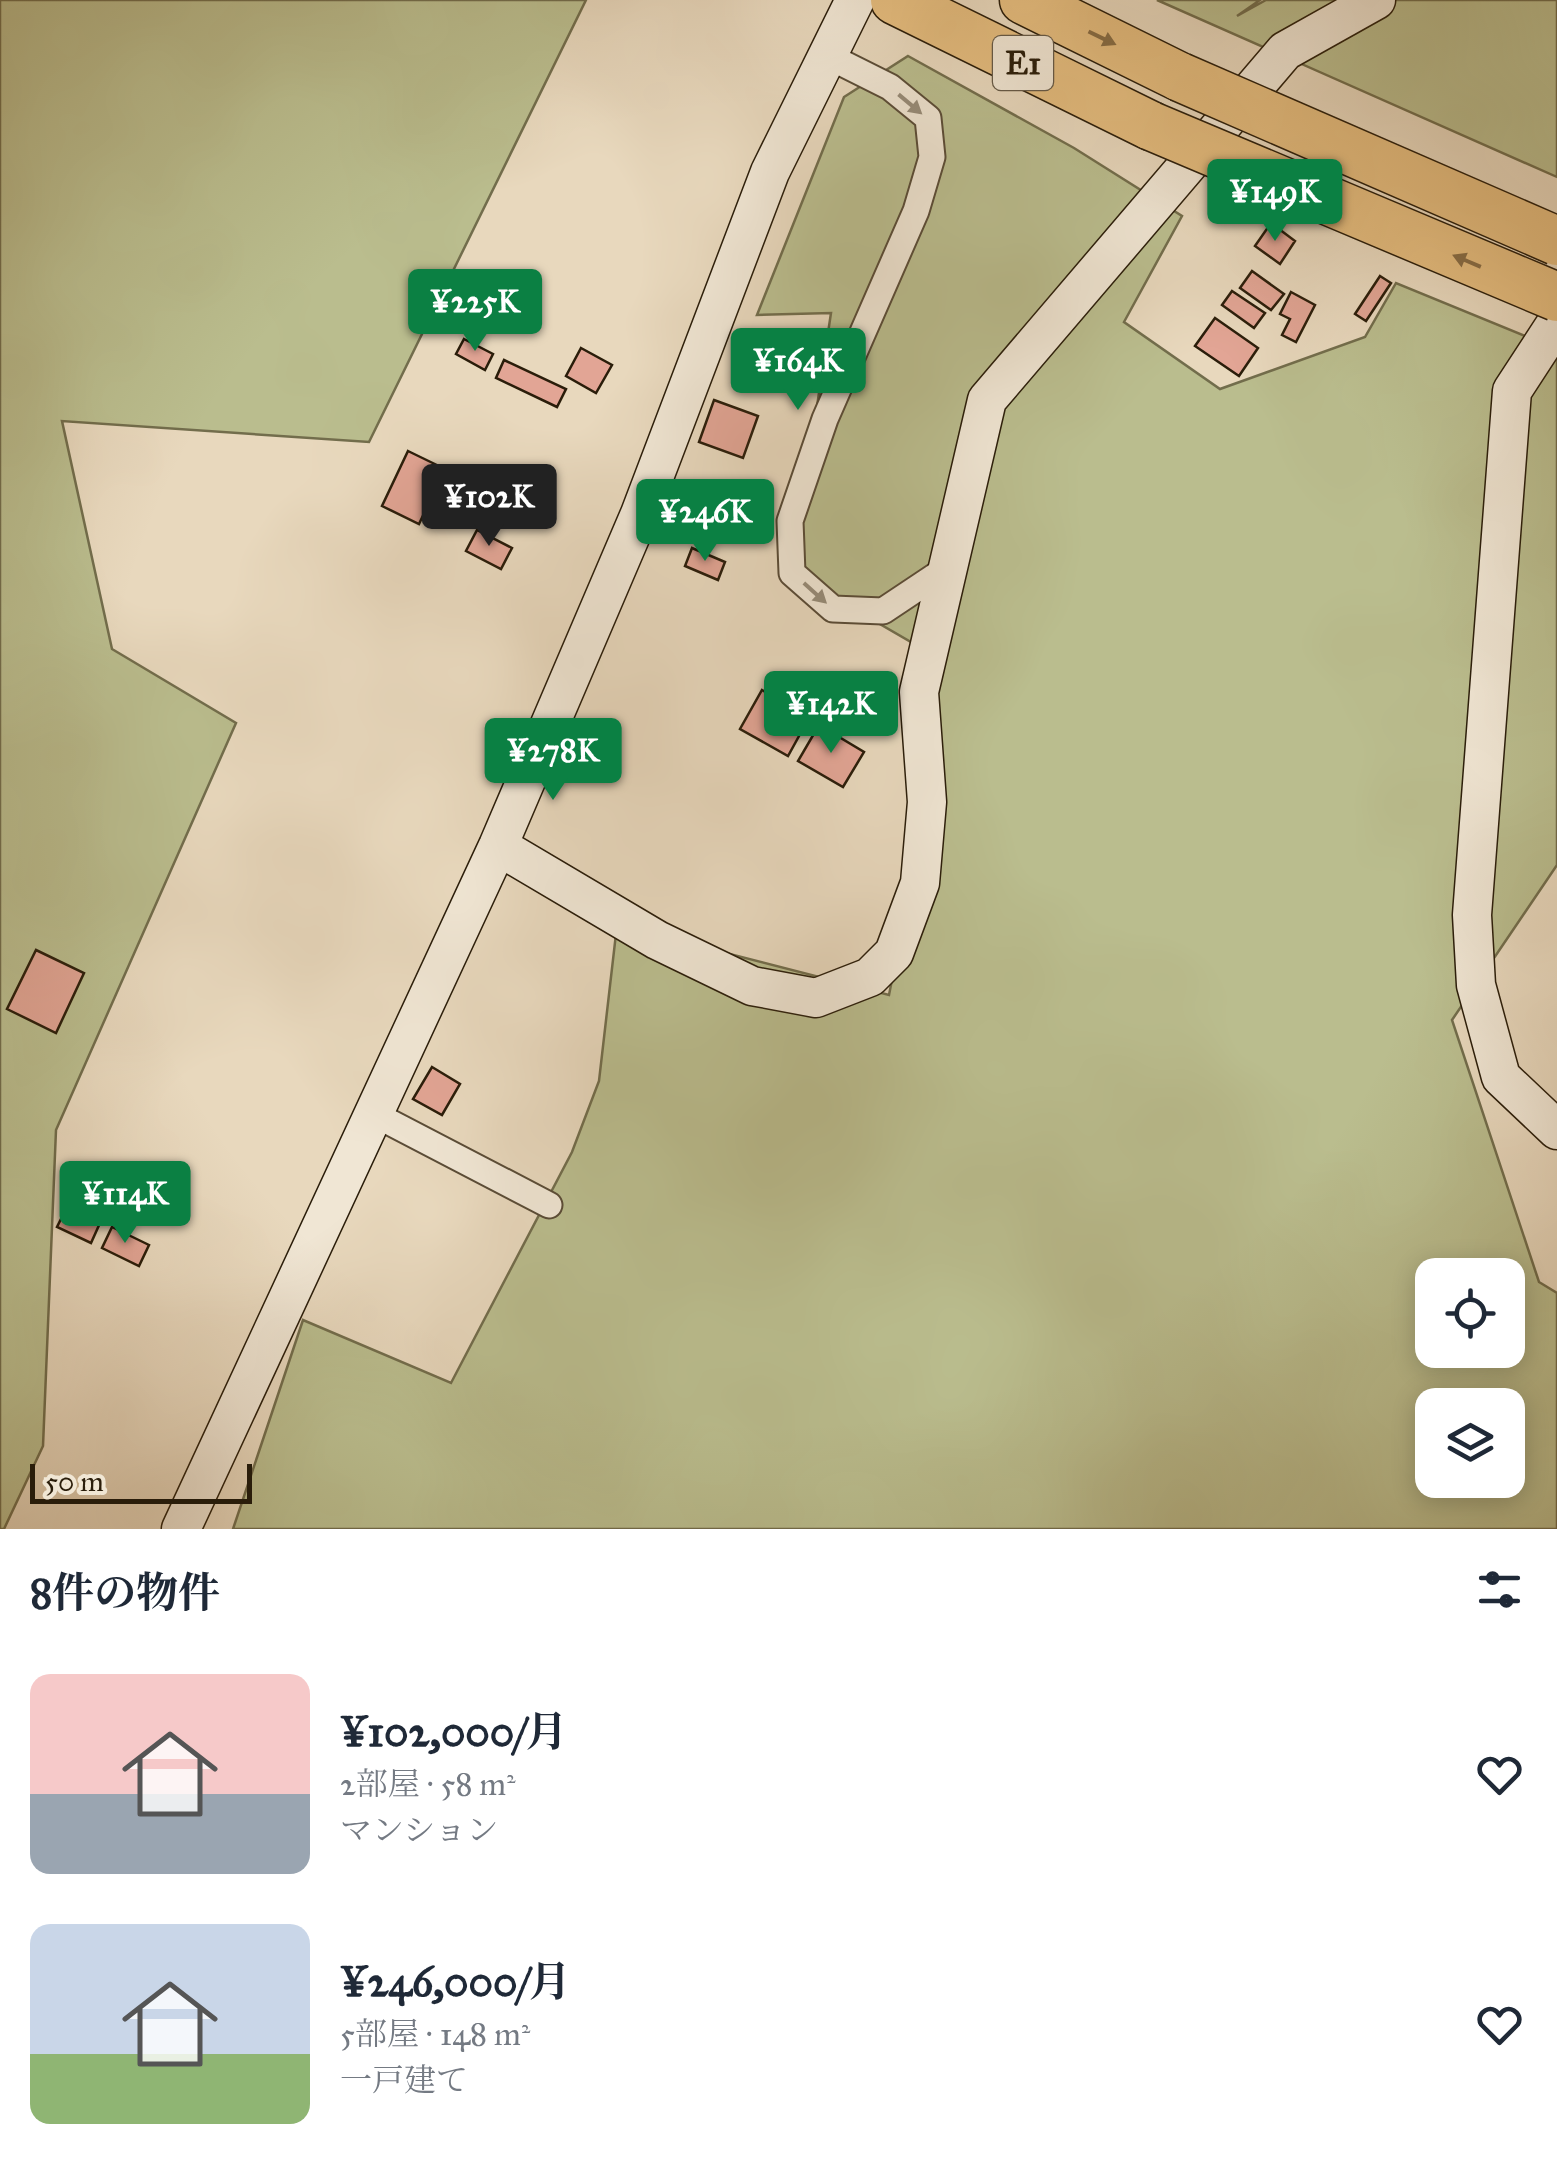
<!DOCTYPE html>
<html lang="ja">
<meta charset="utf-8">
<style>
:root{--surface:#fff;--page:#f6f6f7;--text:#1f2937;--muted:#747a83;--accent:#0b8043}
body{margin:0;font-family:"IM FELL Great Primer","Noto Serif JP",serif;background:var(--page);color:var(--text);height:100vh;display:flex;flex-direction:column;font-size:38px;white-space:nowrap}
*{box-sizing:border-box;margin:0}
p{font-size:32px;color:var(--muted)}
.icon{flex:none;width:55px;height:55px;fill:none;stroke:currentColor;stroke-width:2;stroke-linecap:round;stroke-linejoin:round}
.map{position:relative;height:1529px;overflow:hidden}
.drawer{display:flex;flex-direction:column;background:var(--surface);flex:1}
.drawer>*{flex:none}
.buttons{position:absolute;left:1415px;top:1258px;display:grid;gap:20px}
.buttons a{display:grid;place-items:center;width:110px;height:110px;border-radius:20px;background:var(--surface);box-shadow:0 5px 25px #0003;font-size:50px}
.scale{position:absolute;left:30px;bottom:25px;width:222px;box-sizing:border-box;padding-left:10px;border:5px solid #2a1d0a;border-top:0;font-size:28px;line-height:35px;white-space:nowrap;color:#2a1d0a;-webkit-text-stroke:8px #f0e6d4;paint-order:stroke}
.price{position:absolute;translate:-50% -85px;padding:0 22px;border-radius:10px;background:var(--accent);color:#fff;font-size:32px;line-height:65px;filter:drop-shadow(0 2px 5px #0008)}
.price::after{content:'';position:absolute;left:50%;top:60px;width:30px;height:22px;margin-left:-15px;background:inherit;clip-path:polygon(0 0,100% 0,50% 100%)}
.price.current{background:#222;color:#fff}
ul{padding:0;list-style:none}
li{display:flex;align-items:center;gap:30px;height:250px;padding:0 30px}
li span{display:grid;place-items:center;flex:none;width:280px;height:200px;border-radius:20px;color:#555}
li>.icon{margin-inline-start:auto}
span .icon{width:120px;height:120px;fill:#fffc;stroke-width:1}
li b{font-size:42px}
h2{display:flex;justify-content:space-between;align-items:center;height:120px;padding:0 30px;font-size:42px}
.map>svg:first-child{display:block}
.green{fill:#babd8e;stroke:#726d4c;stroke-width:2.5;fill-rule:evenodd}
.building{fill:#e2a595;stroke:#2a1d0a;stroke-width:2.5}
.lines{fill:none;stroke-linecap:round;stroke-linejoin:round}
.street-casing{stroke:#5a4c37;stroke-width:29}
.secondary-casing{stroke:#2a1d0a;stroke-width:41}
.highway-casing{stroke:#2a1d0a;stroke-width:51}
.street{stroke:#f0e6d4;stroke-width:25}
.secondary{stroke:#f0e6d4;stroke-width:38}
.highway{stroke:#e4bc7e;stroke-width:48}
.highway-bridge-casing{stroke:#2a1d0a;stroke-width:51;stroke-linecap:butt}
.highway-bridge{stroke:#e4bc7e;stroke-width:48}
.oneway{fill:#876c44}
.oneway2{fill:#978c79}
.labels{text-anchor:middle;stroke-width:10;stroke-linejoin:round;paint-order:stroke}
.shield{fill:#f0e6d4;stroke:#655947;stroke-width:2.5}
.shield-label{font-size:32px;font-weight:bold;fill:#2a1d0a}
</style>
<div class="map">
<svg width="1557" height="1529" viewBox="0 0 1557 1529">
<rect width="100%" height="100%" fill="#e8d8bd"/>
<filter id="stains"><feTurbulence type="fractalNoise" baseFrequency=".002" numOctaves="4"/><feColorMatrix values="0 0 0 0 .2 0 0 0 0 .09 0 0 0 0 .02 0 0 0 .5 -.17"/></filter>
<radialGradient id="worn" r=".72"><stop offset=".6" stop-color="#630" stop-opacity="0"/><stop offset="1" stop-color="#630" stop-opacity=".3"/></radialGradient>
<!-- green -->
<path class="green" d="M 0,0 L 586,0 L 369,442 L 62,421 L 112,649 L 236,723 L 56,1130 L 43,1446 L 4,1529 L 0,1529 Z
M 1157,0 L 1260,0 L 1237,16 L 1266,0 L 1557,0 L 1557,177 Z
M 908,56 L 1074,148 L 1182,216 L 1124,322 L 1220,389 L 1365,337 L 1396,283 L 1557,349 L 1557,865 L 1452,1020 L 1539,1282 L 1557,1293 L 1557,1529 L 233,1529 L 303,1320 L 451,1383 L 572,1152 L 599,1081 L 617,925 L 889,995 L 927,802 L 928,652 L 792,573 L 831,313 L 757,315 L 844,97 ZM 1432,1275 L 1508,1275 L 1508,1350 L 1432,1350 ZM 1432,1405 L 1508,1405 L 1508,1480 L 1432,1480 Z"/>
<!-- building -->
<path class="building" d="M 1271,223 L 1295,241 L 1280,264 L 1255,246 Z
M 1252,271 L 1284,294 L 1271,310 L 1240,288 Z
M 1380,276 L 1391,283 L 1366,321 L 1355,314 Z
M 1232,291 L 1265,313 L 1254,328 L 1222,305 Z
M 1291,292 L 1315,305 L 1296,342 L 1282,335 L 1290,319 L 1280,314 Z
M 1215,318 L 1258,348 L 1239,376 L 1195,346 Z
M 464,339 L 493,354 L 485,370 L 456,354 Z
M 581,348 L 612,365 L 596,393 L 566,376 Z
M 504,360 L 566,389 L 557,407 L 496,378 Z
M 714,400 L 758,416 L 743,458 L 699,442 Z
M 408,451 L 445,469 L 419,524 L 382,506 Z
M 477,530 L 512,548 L 501,569 L 466,551 Z
M 692,548 L 725,562 L 718,580 L 685,566 Z
M 762,690 L 810,716 L 788,756 L 740,729 Z
M 819,725 L 864,752 L 843,787 L 798,761 Z
M 36,950 L 84,973 L 56,1033 L 7,1009 Z
M 432,1067 L 460,1084 L 442,1115 L 413,1099 Z
M 71,1199 L 104,1214 L 91,1243 L 57,1227 Z
M 112,1227 L 149,1245 L 139,1266 L 102,1248 Z"/>
<g class="lines">
<!-- street casing -->
<g class="street-casing">
<path id="street" d="M 826,55 L 890,87 L 928,118 L 932,157 L 916,211 L 825,419 L 790,521 L 792,573 L 833,609 L 883,611 L 946,569
M 374,1114 L 549,1205"/>
</g>
<!-- secondary casing -->
<g class="secondary-casing">
<path id="secondary" d="M 1557,322 L 1512,391 L 1472,915 L 1476,985 L 1501,1077 L 1557,1130
M 498,846 L 657,940 L 752,986 L 816,998 L 870,977 L 894,953 L 920,883 L 927,802 L 919,692 L 987,400 L 1285,51 L 1376,0
M 181,1529 L 498,846 L 640,514 L 770,172 L 855,0"/>
</g>
<!-- highway casing -->
<g class="highway-casing">
<path id="highway" d="M 895,0 L 1151,126
M 1024,0 L 1180,77"/>
</g>
<!-- street -->
<use href="#street" class="street"/>
<!-- secondary -->
<use href="#secondary" class="secondary"/>
<!-- highway -->
<use href="#highway" class="highway"/>
<!-- highway-bridge casing -->
<g class="highway-bridge-casing">
<path id="highway-bridge" d="M 1180,77 L 1557,241
M 1151,126 L 1557,297"/>
</g>
<!-- highway-bridge -->
<use href="#highway-bridge" class="highway-bridge"/>
</g>
<!-- one-way arrows -->
<defs><path id="oneway-solid" d="M-6-.8H1V-3.2L6.5 0L1 3.2V.8H-6Z" transform="scale(2.5)"/></defs>
<g class="oneway">
<use href="#oneway-solid" transform="translate(1102 38) rotate(26)"/>
<use href="#oneway-solid" transform="translate(1467 261) rotate(-157)"/>
</g>
<g class="oneway2">
<use href="#oneway-solid" transform="translate(910 104) rotate(40)"/>
<use href="#oneway-solid" transform="translate(815 593) rotate(42)"/>
</g>
<g class="labels">
<!-- shield labels -->
<rect class="shield" x="993" y="36" width="60" height="54" rx="8"/>
<g class="shield-label">
<text x="1023" y="74">E1</text>
</g>
</g>
<rect width="100%" height="100%" filter="url(#stains)"/>
<rect width="100%" height="100%" fill="url(#worn)"/>
</svg>
<div class="buttons">
<a><svg class="icon" aria-label="locate" viewBox="0 0 24 24"><circle cx="12" cy="12" r="6"/><path d="M12 2v4M12 18v4M2 12h4M18 12h4"/></svg></a>
<a><svg class="icon" aria-label="layers" viewBox="0 0 24 24"><path d="M12 4l9 5-9 5-9-5zM3 14l9 5 9-5"/></svg></a>
</div>
<div class="scale">50 m</div>
<b class="price" style="left:1275px;top:244px">¥149K</b>
<b class="price" style="left:475px;top:354px">¥225K</b>
<b class="price" style="left:798px;top:413px">¥164K</b>
<b class="price current" style="left:489px;top:549px">¥102K</b>
<b class="price" style="left:705px;top:564px">¥246K</b>
<b class="price" style="left:831px;top:756px">¥142K</b>
<b class="price" style="left:553px;top:803px">¥278K</b>
<b class="price" style="left:125px;top:1246px">¥114K</b>
</div>
<section class="drawer">
<h2>8件の物件<svg class="icon" aria-label="filters" viewBox="0 0 24 24"><path d="M4 7h16M4 17h16"/><circle cx="9" cy="7" r="2"/><circle cx="15" cy="17" r="2"/></svg></h2>
<ul>
<li><span style="background:linear-gradient(#f6c9c9 60%,#9aa5b1 0)"><svg class="icon" aria-label="home" viewBox="0 0 24 24"><path d="M3 11l9-7 9 7M6 9v11h12V9"/></svg></span><div><b>¥102,000/月</b><p>2部屋 · 58 m²</p><p>マンション</p></div><svg class="icon" aria-label="heart" viewBox="0 0 24 24"><path d="M12 20l-8-8c-3-5 5-10 8-4 3-6 11-1 8 4z"/></svg></li>
<li><span style="background:linear-gradient(#c9d6e8 65%,#8fb573 0)"><svg class="icon" aria-label="home" viewBox="0 0 24 24"><path d="M3 11l9-7 9 7M6 9v11h12V9"/></svg></span><div><b>¥246,000/月</b><p>5部屋 · 148 m²</p><p>一戸建て</p></div><svg class="icon" aria-label="heart" viewBox="0 0 24 24"><path d="M12 20l-8-8c-3-5 5-10 8-4 3-6 11-1 8 4z"/></svg></li>
</ul>
</section>
